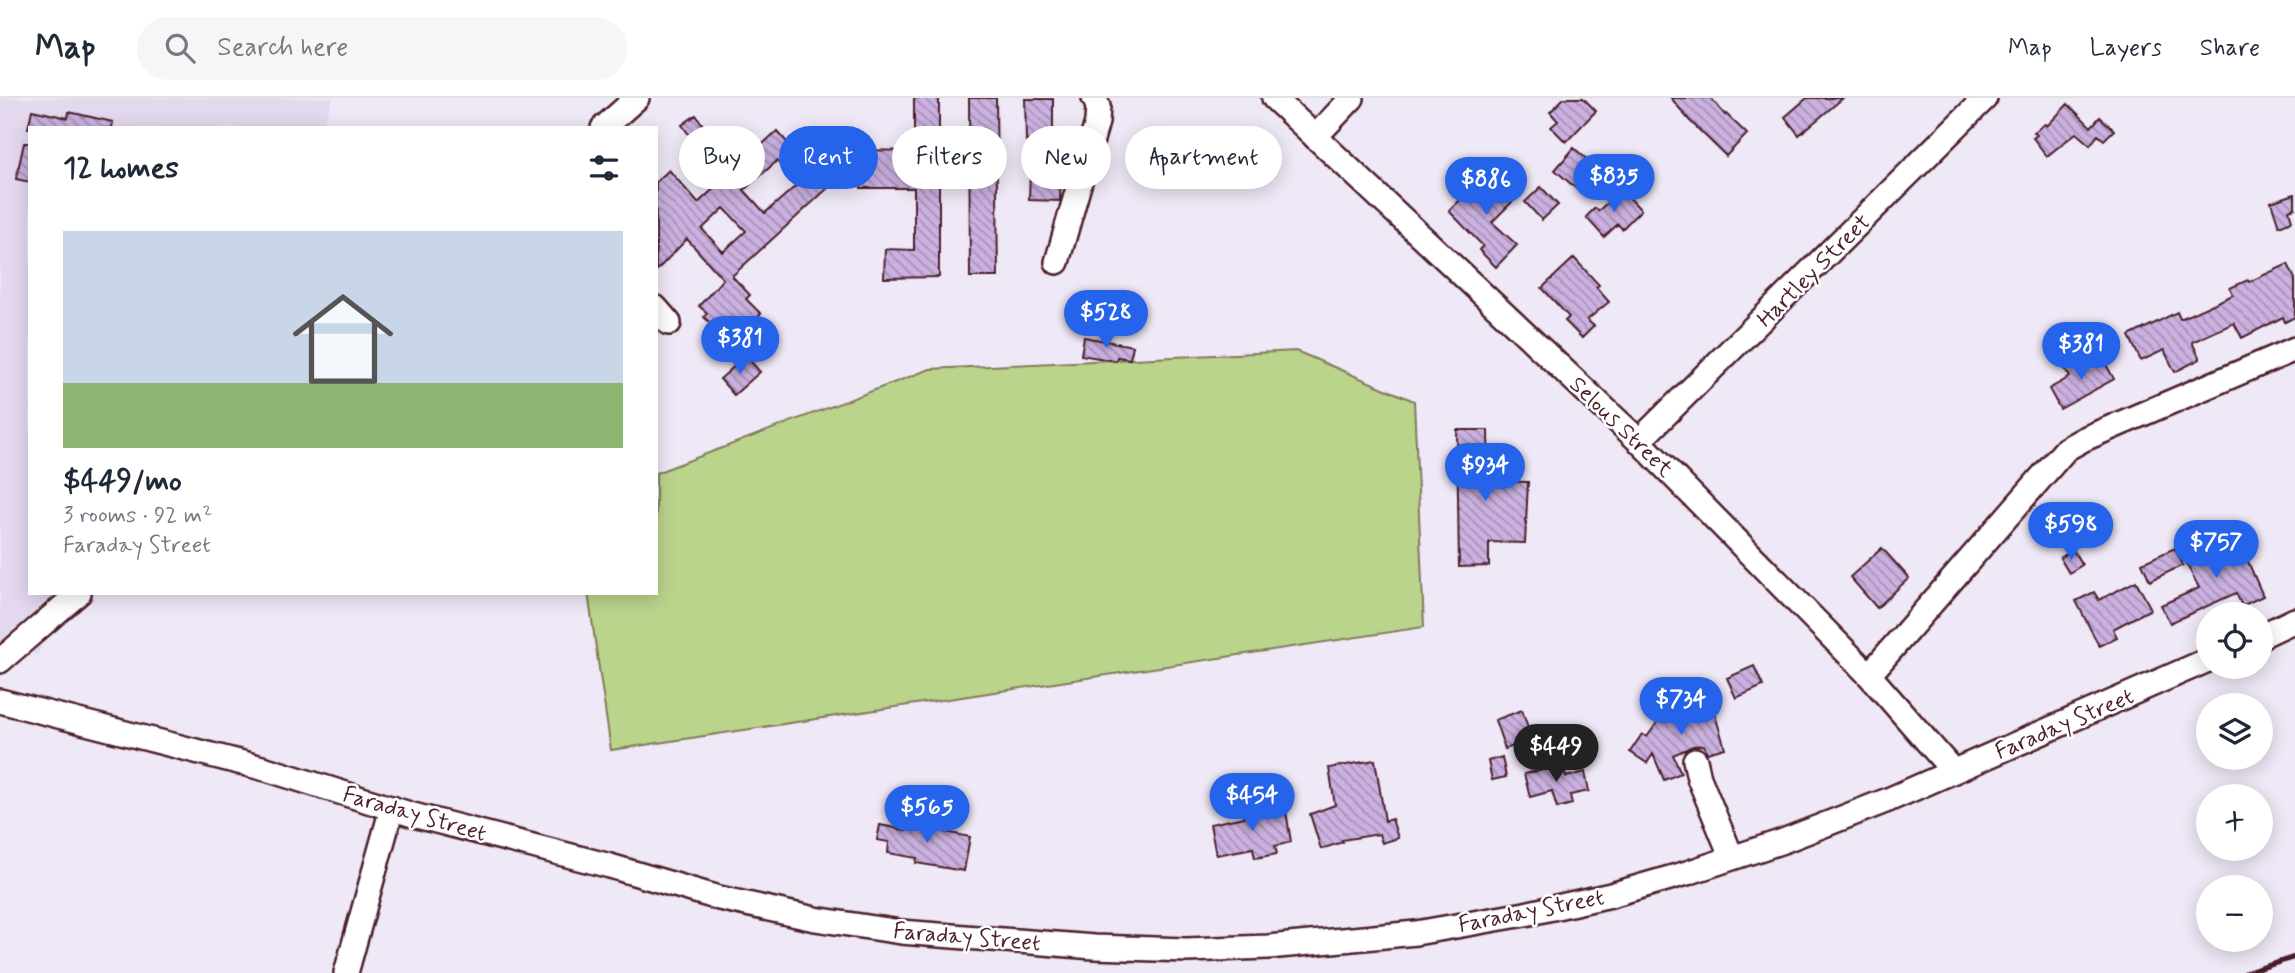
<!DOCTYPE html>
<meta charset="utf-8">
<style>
:root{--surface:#fff;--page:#f6f6f7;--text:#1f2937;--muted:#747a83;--line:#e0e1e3;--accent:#2563eb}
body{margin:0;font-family:Mynerve,sans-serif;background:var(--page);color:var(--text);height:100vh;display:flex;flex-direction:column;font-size:26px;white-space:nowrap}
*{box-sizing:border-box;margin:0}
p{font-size:23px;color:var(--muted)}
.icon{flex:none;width:38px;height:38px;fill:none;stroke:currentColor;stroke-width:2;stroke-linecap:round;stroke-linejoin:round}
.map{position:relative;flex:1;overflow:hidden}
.details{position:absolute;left:28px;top:28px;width:630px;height:469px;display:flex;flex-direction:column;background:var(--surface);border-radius:0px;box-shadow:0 4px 18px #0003}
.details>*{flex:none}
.hud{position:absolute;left:679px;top:28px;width:665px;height:63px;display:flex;gap:14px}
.fabs{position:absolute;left:2196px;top:504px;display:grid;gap:14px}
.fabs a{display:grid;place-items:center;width:77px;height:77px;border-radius:50%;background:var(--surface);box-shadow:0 4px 18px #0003;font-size:35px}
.price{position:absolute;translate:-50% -60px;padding:0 16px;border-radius:24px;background:var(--accent);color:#fff;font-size:23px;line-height:46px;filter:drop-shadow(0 2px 4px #0008)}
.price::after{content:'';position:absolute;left:50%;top:42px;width:21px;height:16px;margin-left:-10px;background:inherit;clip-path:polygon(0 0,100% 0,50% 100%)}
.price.active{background:#222;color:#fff}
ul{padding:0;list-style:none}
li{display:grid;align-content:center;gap:14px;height:371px;padding:0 35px}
li span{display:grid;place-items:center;height:217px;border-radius:0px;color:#555}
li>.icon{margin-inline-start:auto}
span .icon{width:126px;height:126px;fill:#fffc;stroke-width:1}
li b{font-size:30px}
h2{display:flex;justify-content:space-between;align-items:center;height:84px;padding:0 35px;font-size:30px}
.pill{padding:0 24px;border-radius:32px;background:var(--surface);box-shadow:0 4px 18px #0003;font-size:24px;line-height:63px}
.pill.active{background:var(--accent);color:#fff}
header{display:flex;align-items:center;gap:42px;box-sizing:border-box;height:98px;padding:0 35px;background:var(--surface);border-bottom:2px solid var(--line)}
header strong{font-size:33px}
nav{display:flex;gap:38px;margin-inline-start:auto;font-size:24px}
.search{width:490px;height:63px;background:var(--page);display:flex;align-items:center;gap:18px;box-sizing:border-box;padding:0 24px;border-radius:38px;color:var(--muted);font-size:26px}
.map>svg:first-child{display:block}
.built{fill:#e4d8ef}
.pitch{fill:#bbd48b;stroke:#827a5b;stroke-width:2}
.building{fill:url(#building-back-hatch);stroke:#4a1f2b;stroke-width:2;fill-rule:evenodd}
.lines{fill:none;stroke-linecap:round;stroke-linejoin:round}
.minor-casing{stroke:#4a1f2b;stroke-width:28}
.minor{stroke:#fff;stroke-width:23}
.rail{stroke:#4a1f2b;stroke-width:5}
.labels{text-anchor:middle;stroke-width:5;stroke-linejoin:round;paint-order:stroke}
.street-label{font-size:23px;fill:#4a1f2b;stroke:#fff}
</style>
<header>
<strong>Map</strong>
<div class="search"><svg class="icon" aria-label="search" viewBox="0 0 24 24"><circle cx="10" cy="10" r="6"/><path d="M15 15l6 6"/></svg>Search here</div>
<nav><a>Map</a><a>Layers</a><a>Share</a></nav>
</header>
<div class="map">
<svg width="2295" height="875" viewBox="0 0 2295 875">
<defs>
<pattern id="building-back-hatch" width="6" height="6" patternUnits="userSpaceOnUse" patternTransform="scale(1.75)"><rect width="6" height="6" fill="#cab1e0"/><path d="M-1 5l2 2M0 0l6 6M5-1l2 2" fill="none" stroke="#a68fb6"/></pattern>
</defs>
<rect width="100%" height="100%" fill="#efe8f6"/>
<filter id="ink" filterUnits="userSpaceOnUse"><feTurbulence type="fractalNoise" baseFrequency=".0143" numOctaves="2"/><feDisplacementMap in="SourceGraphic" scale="14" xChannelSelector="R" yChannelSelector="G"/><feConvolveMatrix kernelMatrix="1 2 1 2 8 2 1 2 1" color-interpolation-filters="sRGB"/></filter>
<g filter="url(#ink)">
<!-- built -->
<path class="built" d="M 0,0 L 333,0 L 321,30 L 30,30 L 30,495 L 57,495 L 38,557 L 0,549 Z"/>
<!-- pitch -->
<path class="pitch" d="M 1296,253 L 1414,303 L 1424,529 L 611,652 L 588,495 L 656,495 L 656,375 L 930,271 Z"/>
<!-- building -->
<path class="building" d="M 914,0 L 939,0 L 939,179 L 884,180 L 885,151 L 914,152 L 914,90 L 861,90 L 862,52 L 914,53 Z
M 969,0 L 996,0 L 998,179 L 970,179 Z
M 1564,0 L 1583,0 L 1596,13 L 1566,44 L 1551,29 L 1558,23 L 1550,14 Z
M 1671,0 L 1711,0 L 1725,17 L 1726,16 L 1747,36 L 1726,58 L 1689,22 Z
M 1807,0 L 1843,0 L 1799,37 L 1785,19 Z
M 1025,1 L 1053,1 L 1053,49 L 1062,50 L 1060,103 L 1029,102 L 1031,43 L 1026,43 Z
M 2068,6 L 2091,29 L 2100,19 L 2114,32 L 2104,42 L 2098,37 L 2090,47 L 2076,35 L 2047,58 L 2033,40 L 2037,37 L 2034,34 L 2045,26 L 2047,28 Z
M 32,12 L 68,20 L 69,14 L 113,24 L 112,30 L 28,30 Z
M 696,17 L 709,36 L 719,29 L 744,63 L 777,33 L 828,90 L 732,178 L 750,197 L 746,201 L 761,216 L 751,226 L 746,221 L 725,241 L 704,219 L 707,215 L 699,208 L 723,181 L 687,141 L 656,173 L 656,84 L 669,72 L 698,105 L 723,82 L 682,27 ZM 777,63 L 797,87 L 765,115 L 744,92 ZM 724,110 L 746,133 L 723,154 L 702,131 Z
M 24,45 L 30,45 L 30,84 L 16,81 Z
M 1574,50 L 1598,71 L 1579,93 L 1555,72 Z
M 1488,74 L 1515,101 L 1492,124 L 1517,147 L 1496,169 L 1479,152 L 1483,148 L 1449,113 Z
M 1541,89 L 1558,107 L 1542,122 L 1525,104 Z
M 1622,92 L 1641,112 L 1622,131 L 1618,126 L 1604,139 L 1586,119 L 1595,110 L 1598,113 Z
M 2295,96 L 2295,110 L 2289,112 L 2292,123 L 2279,128 L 2271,104 Z
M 1574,160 L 1599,187 L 1596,189 L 1609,204 L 1587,222 L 1594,228 L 1582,240 L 1565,223 L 1569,219 L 1542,190 Z
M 2288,166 L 2295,181 L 2295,219 L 2285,224 L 2283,219 L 2242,240 L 2234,225 L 2192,244 L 2200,261 L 2175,274 L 2164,252 L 2141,263 L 2129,238 L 2177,214 L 2180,221 L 2233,197 L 2230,190 L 2248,182 L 2249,184 Z
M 1084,239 L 1133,248 L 1130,261 L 1117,259 L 1116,263 L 1081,257 Z
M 746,258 L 760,274 L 734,297 L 720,281 Z
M 2083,261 L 2088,270 L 2103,261 L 2114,281 L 2060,311 L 2049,291 L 2070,279 L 2065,271 Z
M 1457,332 L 1488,332 L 1489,383 L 1528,384 L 1525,445 L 1489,444 L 1489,468 L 1459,469 Z
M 2236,436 L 2263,498 L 2242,508 L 2236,495 L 2170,525 L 2161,507 L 2199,490 L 2185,462 Z
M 1882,450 L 1909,480 L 1877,510 L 1850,479 Z
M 2175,450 L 2183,467 L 2150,483 L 2142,465 Z
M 2073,452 L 2082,467 L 2069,475 L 2060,460 Z
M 2136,483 L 2151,511 L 2113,531 L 2117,539 L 2099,548 L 2076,503 L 2094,494 L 2099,502 Z
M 1754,568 L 1763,588 L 1736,600 L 1727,580 Z
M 1709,597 L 1725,650 L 1707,655 L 1704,647 L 1693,648 L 1673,657 L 1681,675 L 1664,682 L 1653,656 L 1647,665 L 1630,654 L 1642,636 L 1647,639 L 1659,622 L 1663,624 L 1694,615 L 1690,602 Z
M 1522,612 L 1531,638 L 1528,639 L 1529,643 L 1505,651 L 1495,622 Z
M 1502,659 L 1506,679 L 1492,682 L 1488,663 Z
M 1375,662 L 1385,723 L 1392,721 L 1398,740 L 1382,745 L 1379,736 L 1342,742 L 1343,744 L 1321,751 L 1310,716 L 1335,707 L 1329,670 Z
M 1563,667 L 1566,679 L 1585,674 L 1589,693 L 1570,697 L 1572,706 L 1557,710 L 1552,693 L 1530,699 L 1524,676 Z
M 1264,710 L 1266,717 L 1286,713 L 1291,744 L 1275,748 L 1277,756 L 1255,760 L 1253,750 L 1216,757 L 1210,726 L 1244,719 L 1243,715 Z
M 908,722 L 947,729 L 946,734 L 970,739 L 964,773 L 916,765 L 917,760 L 888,755 L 889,744 L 877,742 L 880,727 L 906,732 Z"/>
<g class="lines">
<!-- minor casing -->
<g class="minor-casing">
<path id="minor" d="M 1274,0 L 1639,343 L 1869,577 L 1953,673
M 603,30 L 637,0
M 1315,39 L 1352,0
M 1057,164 L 1097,24 L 1098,8 L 1094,0
M 656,210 L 669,225
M 1639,343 L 1985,0
M 2261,538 L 2295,522
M 0,563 L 79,495
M 1869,577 L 2066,351 L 2084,341 L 2295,251
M 0,603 L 266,671 L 413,717 L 610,768 L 719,800 L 815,821 L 901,834 L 1094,849 L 1187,852 L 1268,849 L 1416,835 L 1525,816 L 1611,797 L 1687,775 L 1783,743 L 1888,702 L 2208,562
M 1695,662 L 1699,680 L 1732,760
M 346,875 L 392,710"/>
</g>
<!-- minor -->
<use href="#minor" class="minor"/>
<!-- rail -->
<path class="rail" d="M 2245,875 L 2295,859"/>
</g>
</g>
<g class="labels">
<!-- street labels -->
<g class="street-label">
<text transform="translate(1813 172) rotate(-45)" y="8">Hartley Street</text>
<text transform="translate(1622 328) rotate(44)" y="8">Selous Street</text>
<text transform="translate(2064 625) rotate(-23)" y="8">Faraday Street</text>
<text transform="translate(415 715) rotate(16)" y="8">Faraday Street</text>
<text transform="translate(1531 812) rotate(-11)" y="8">Faraday Street</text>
<text transform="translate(967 838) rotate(5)" y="8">Faraday Street</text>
</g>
</g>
</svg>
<div class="fabs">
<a><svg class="icon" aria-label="locate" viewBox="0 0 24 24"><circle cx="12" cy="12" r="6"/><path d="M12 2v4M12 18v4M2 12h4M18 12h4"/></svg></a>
<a><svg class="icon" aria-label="layers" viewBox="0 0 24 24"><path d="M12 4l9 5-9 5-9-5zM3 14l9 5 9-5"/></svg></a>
<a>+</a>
<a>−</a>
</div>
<b class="price" style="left:1614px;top:116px">$835</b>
<b class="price" style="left:1486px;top:119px">$886</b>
<b class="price" style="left:1106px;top:252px">$528</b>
<b class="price" style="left:740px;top:278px">$381</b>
<b class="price" style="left:2081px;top:284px">$381</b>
<b class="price" style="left:1485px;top:405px">$934</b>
<b class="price" style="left:2071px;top:464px">$598</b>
<b class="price" style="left:2216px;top:482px">$757</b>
<b class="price" style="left:1681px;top:639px">$734</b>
<b class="price active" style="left:1556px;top:686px">$449</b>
<b class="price" style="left:1252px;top:735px">$454</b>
<b class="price" style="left:927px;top:747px">$565</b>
<div class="hud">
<a class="pill">Buy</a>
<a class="pill active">Rent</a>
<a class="pill">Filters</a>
<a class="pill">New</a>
<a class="pill">Apartment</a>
</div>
<section class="details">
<h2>12 homes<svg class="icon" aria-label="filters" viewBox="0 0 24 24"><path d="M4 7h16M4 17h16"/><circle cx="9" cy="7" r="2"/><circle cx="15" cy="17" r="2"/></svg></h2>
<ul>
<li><span style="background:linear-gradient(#c9d6e8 70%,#8fb573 0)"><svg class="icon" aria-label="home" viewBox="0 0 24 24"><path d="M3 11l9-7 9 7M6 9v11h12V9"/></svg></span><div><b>$449/mo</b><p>3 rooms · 92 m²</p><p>Faraday Street</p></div></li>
</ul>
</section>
</div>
